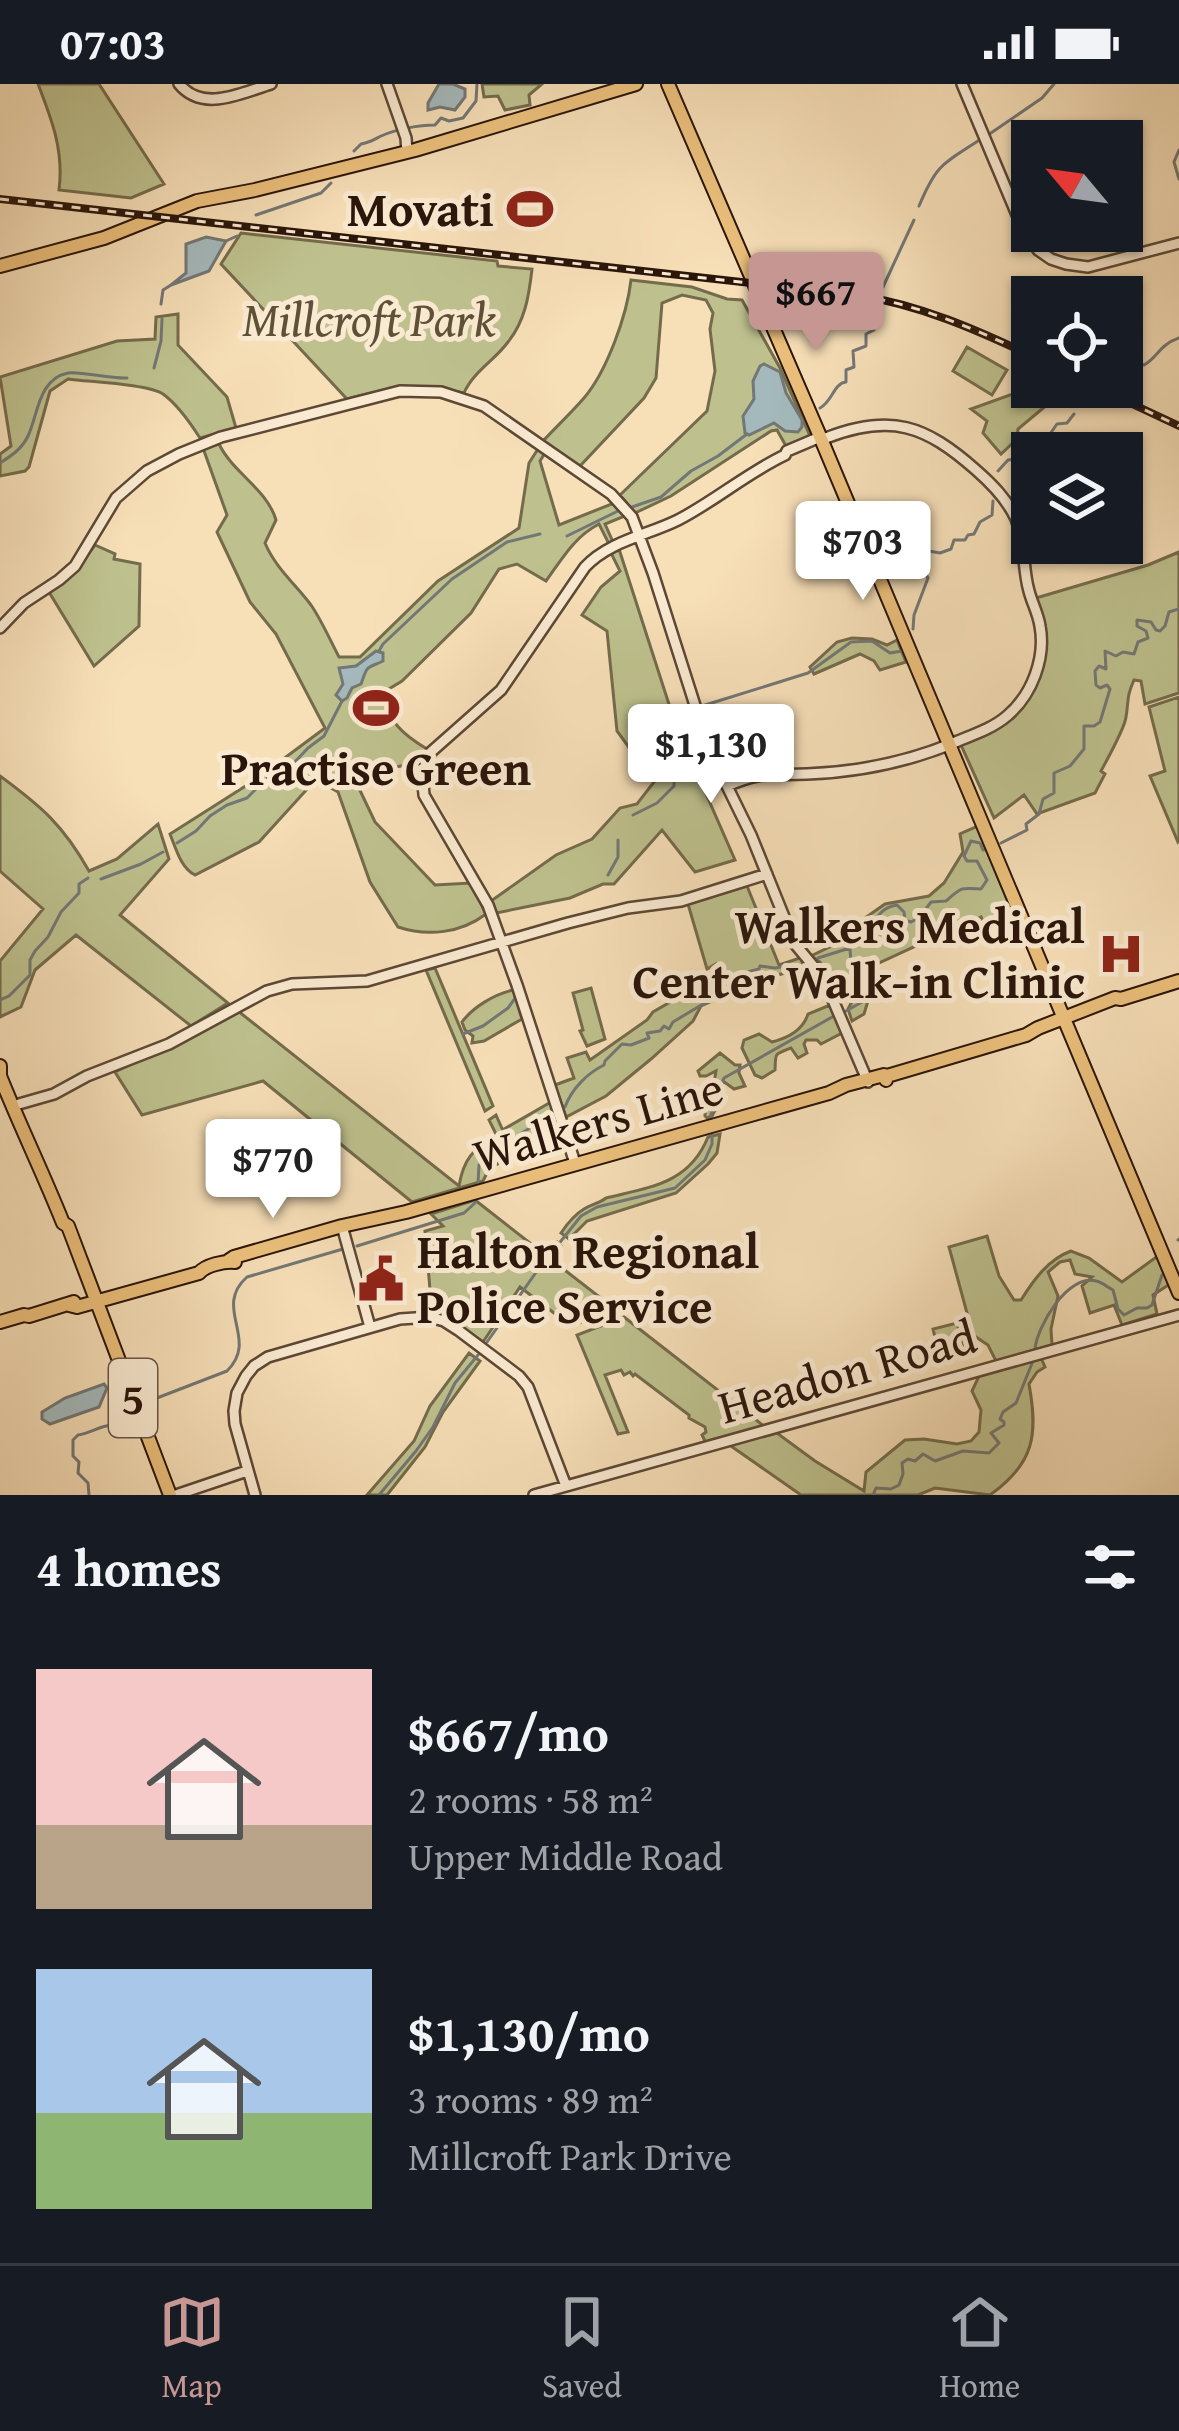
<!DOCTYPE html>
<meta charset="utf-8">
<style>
:root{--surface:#171b24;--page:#242831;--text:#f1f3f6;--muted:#9ea1a6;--line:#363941;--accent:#c59692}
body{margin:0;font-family:"Gentium Book Plus",serif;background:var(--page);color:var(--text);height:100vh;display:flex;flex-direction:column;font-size:45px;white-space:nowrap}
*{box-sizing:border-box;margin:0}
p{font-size:39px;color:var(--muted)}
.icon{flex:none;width:66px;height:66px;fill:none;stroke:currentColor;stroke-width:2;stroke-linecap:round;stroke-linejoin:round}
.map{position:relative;height:1411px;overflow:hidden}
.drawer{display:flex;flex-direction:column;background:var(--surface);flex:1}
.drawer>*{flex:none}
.needle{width:78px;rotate:299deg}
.fabs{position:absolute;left:1011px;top:36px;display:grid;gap:24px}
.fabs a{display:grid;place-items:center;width:132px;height:132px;border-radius:0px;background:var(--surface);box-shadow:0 3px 9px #0004;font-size:60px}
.price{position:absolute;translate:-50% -102px;padding:0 27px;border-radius:12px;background:#fff;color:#222;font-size:39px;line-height:78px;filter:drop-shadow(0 3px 6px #0008)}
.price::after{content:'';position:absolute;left:50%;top:72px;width:36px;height:27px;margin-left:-18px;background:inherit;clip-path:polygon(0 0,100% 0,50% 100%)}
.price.active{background:var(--accent);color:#111}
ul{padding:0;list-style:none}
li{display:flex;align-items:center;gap:36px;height:300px;padding:0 36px}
li span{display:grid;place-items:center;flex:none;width:336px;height:240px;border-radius:0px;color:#555}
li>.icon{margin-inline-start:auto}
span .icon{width:144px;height:144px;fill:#fffc;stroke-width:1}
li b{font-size:51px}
h2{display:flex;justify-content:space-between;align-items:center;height:144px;padding:0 36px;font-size:51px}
.status{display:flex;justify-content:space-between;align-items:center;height:84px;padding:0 60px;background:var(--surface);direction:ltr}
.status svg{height:33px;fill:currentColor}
.menu{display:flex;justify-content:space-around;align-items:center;height:168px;border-top:3px solid var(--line);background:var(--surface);font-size:33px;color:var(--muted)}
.menu a{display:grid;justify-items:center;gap:6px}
.menu .active{color:var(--accent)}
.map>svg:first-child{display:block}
.green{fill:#bec18e;stroke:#746b4c;stroke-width:3}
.water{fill:#a4b9bc;stroke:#737775;stroke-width:3}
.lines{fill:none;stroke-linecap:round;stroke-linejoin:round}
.stream{stroke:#737775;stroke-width:3}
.minor-casing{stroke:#5d4836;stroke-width:14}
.major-casing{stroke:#2a150a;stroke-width:16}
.minor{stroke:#faead1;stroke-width:9}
.major{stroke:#ecc07c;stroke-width:12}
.rail-casing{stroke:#2a150a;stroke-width:8}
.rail{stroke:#faead1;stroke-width:3;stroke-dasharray:9;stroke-linecap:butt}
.labels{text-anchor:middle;stroke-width:10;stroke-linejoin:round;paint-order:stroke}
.shield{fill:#faead1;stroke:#685546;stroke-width:3}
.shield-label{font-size:45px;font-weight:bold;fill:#2a150a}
.poi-label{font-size:48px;font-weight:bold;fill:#2a150a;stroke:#faead1;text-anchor:end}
.park-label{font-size:48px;font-style:italic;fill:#5e5138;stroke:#faead1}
.street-label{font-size:48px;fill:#2a150a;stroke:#faead1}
</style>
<div class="status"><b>07:03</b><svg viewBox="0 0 49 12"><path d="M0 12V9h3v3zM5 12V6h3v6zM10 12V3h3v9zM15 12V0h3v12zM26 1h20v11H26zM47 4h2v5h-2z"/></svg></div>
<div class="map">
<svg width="1179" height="1411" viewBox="0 0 1179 1411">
<rect width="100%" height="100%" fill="#f7dfb8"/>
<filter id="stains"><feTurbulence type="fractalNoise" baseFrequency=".00167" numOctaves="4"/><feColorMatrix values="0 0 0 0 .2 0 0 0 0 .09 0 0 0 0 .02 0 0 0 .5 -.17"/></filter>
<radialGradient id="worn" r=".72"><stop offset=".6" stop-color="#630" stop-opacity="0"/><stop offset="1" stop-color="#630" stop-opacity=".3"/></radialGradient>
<!-- green -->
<path class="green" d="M 38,0 L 99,0 L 164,100 L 131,114 L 59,106 C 64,67 52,36 38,0 Z
M 482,0 L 542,0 L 529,11 L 530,21 L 505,26 L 498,12 L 484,13 Z
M 241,149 L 497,177 L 498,182 L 532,185 C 529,212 525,237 508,258 C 495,276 473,288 464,309 C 419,299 391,303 347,315 L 221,180 Z
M 631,196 L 692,203 L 727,215 L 742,216 L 780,284 L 810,352 L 786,362 L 777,346 L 771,347 L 671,412 L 635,429 L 620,411 L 707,327 L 715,287 L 710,245 L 713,229 L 706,216 L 682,211 L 662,219 L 656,294 L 644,314 L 580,382 L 543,357 C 556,343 571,329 584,314 C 607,287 627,231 631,196 Z
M 178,230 L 178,261 L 227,313 L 236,344 L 200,354 C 191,340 177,320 163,310 C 148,300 89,298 68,295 L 50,307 L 29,383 L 25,387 L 0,392 L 0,370 L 11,362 L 0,293 L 117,257 L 155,255 L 156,233 Z
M 967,263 L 1007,286 L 992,311 L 953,287 Z
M 1032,303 L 1046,306 L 1054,315 L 1018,345 L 1017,355 L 1001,370 L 983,349 L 987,337 L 971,325 Z
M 219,360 C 233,389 267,405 276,436 L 265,459 C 275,483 295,500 311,521 C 322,537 330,556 339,573 L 360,573 L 438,497 L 519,444 L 529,379 L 538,365 L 545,369 L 540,377 L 559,441 L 614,419 L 625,432 L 605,440 L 613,458 L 609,460 L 599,440 C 574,453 562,475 546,497 L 517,480 L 499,485 L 471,529 L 402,597 L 384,608 C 387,637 402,650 427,665 L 420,678 L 396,683 L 356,698 L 375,738 L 435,801 L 471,799 L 486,830 C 461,849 428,853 398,843 L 370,798 L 338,708 L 322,699 L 309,703 L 259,758 L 195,791 C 181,784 176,765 170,750 L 255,696 L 325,644 L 276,550 L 250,518 L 217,448 L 227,431 L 203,364 Z
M 95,461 L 115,470 L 114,475 L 140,480 L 139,542 L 94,582 L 49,508 L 75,488 Z
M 619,465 L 675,639 L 735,776 L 695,788 L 662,746 L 614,800 L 603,800 L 570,814 L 496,829 L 491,817 L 556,771 L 592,755 L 620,724 L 637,720 L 654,698 L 617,647 L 607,547 L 582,531 L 601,503 L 620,487 L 611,469 Z
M 1179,468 L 1179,609 L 1145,620 L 1141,597 L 1134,596 C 1126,614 1129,616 1126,633 C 1125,643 1107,676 1101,687 L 1105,690 L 1095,709 L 1037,730 L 1024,711 L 994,734 L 961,661 C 976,655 992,649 1005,639 C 1029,621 1048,583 1046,552 C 1045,539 1041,526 1036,514 L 1148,481 Z
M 852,554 L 872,555 L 887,561 L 897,556 L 906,578 L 880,586 L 874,577 L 860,570 L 814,590 L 810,583 L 837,558 Z
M 1179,613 L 1179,757 L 1178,758 L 1150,692 L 1165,687 L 1149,623 Z
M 0,692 C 42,723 63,741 89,787 L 117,775 L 158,740 L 169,775 L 120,831 L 228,919 L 191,942 L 76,851 L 35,886 L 21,923 L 0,933 L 0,877 L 43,825 L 0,787 Z
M 978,742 L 1019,838 L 988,849 L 981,833 L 972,837 L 975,841 L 971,844 L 968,838 L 877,880 L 870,893 L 871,907 L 864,930 L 852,937 L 848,925 L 854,914 L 851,906 L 841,909 L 820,878 L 811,872 L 846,855 L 855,841 L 885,820 L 929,812 L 944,799 L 963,768 L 960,750 Z
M 747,802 L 779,881 L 800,874 L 807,882 L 753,899 L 701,922 L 693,937 L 651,975 L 606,1012 L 566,1033 L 555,1001 L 574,994 L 567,974 L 586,968 L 590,976 L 647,936 L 653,928 L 714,893 L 719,884 L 716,880 L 707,885 L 688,820 Z
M 435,884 L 493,1022 L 485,1027 L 426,886 Z
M 591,904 L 605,955 L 587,962 L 580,947 L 583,946 L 573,909 Z
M 513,906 L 522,935 L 484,957 L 472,959 L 473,952 L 465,946 L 462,938 C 473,923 495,910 513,906 Z
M 830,921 L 842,949 L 821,960 L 817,956 L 806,956 L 804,960 L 807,969 L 798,974 L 791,964 C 773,971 776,969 775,986 L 762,994 L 755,991 L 742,964 L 744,956 L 759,950 L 772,958 C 788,954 803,946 808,930 Z
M 238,927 L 459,1102 C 463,1077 473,1062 498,1054 L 489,1036 L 496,1031 L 504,1049 L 504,1045 L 551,1018 L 558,1042 L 544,1048 L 493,1083 L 487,1089 L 483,1097 L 412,1118 L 263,997 L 142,1031 L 115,988 Z
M 720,969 L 735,981 L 740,981 L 739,989 L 745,1002 L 734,1005 L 723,997 L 719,1019 L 712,1032 L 707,1034 L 705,1032 L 706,1017 L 712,1011 L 716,987 L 706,992 L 700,992 L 698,987 Z
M 720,1050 L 717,1069 L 708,1080 L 676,1109 L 587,1137 L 569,1155 L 561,1149 C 567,1140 574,1131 584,1125 C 592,1120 600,1119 606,1114 C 650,1103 689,1100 708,1053 Z
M 475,1116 L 544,1170 L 557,1158 L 561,1162 L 559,1171 L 553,1177 L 615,1225 L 571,1242 L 520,1203 L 483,1258 L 447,1234 L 432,1229 L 425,1147 L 443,1142 L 431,1130 Z
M 987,1152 L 999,1192 L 1014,1216 L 1021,1216 C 1034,1195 1049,1175 1071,1167 L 1089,1174 L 1122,1198 L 1159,1171 L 1170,1200 L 1153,1211 L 1157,1230 L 1122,1241 L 1114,1221 L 1090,1229 L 1082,1202 L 1092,1193 L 1075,1190 L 1070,1176 L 1060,1178 L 1048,1188 L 1058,1212 L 1051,1245 L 1052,1261 L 996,1277 L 988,1261 L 973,1251 L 949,1163 Z
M 624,1233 L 765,1343 L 706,1359 L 702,1351 L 706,1348 L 705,1343 L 689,1334 L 689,1331 L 635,1290 L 633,1292 L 630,1288 L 624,1291 L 621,1286 L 605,1291 L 628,1348 L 618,1350 L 577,1251 Z
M 957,1239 L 963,1263 L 939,1269 L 933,1245 Z
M 469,1269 L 480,1277 L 443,1328 L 425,1363 L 387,1411 L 367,1411 L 414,1357 L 430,1322 Z
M 1041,1274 L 1045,1283 L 1037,1288 L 1029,1300 C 1038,1350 1035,1379 990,1411 L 935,1404 L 918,1411 L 801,1411 L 728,1360 L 777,1349 L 815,1377 L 864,1407 L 866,1388 L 905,1356 L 924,1355 L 957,1360 L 971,1357 L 979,1348 L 981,1326 L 972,1307 L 979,1292 Z"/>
<!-- water -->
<path class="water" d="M 439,0 L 453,0 L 465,5 L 465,13 L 455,26 L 440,23 L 428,26 L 428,19 Z
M 206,153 L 226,157 L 209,187 L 171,201 L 186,189 L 186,160 Z
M 764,280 L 780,288 L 786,309 L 802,336 L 802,343 L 798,348 L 785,347 L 774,339 L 749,351 L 745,349 L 743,332 L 754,315 L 753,297 L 760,282 Z
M 376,567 L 383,569 L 383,577 C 366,585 368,580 361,600 L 352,604 L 347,614 L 342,617 L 336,611 L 343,600 L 339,584 L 356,582 Z
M 104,1300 L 107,1304 L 99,1323 L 50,1340 L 42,1335 L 42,1328 L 65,1314 Z"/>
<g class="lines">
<!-- stream -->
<path class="stream" d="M 988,51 L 1042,14 L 1054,0
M 1179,66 L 1174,78 L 1179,95
M 354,67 L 361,60 C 369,59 375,55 381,52 C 397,45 419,41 435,41 L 441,34 L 449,37 L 463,34 L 476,17 L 477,0
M 919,122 C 937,79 943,80 981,55
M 256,131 L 321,109 L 331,99
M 226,157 L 237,152
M 883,203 L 914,136
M 161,220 L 163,206 L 171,201
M 154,284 L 161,257 L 162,235
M 1122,286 L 1125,283 L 1128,284 L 1132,281 L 1136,283 L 1138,279 L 1144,281 C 1158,273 1159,261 1179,254
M 820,324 C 832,318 834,299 846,298 L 846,286 L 854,283 L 853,267 L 866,262 L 866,250 L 874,246 L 874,232 L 879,221
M 0,379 C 11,372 22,365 28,352 C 38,331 38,295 68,289 C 80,287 111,295 127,294
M 998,387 L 1008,376 L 1017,375 L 1021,362 L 1034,361 L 1043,350 L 1050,350 L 1057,340 L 1067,339 L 1074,330
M 632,423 L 661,413 L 691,387 L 718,372 L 747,350
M 567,452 L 618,427
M 913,545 L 914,531 L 928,494 L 920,480 L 923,472 L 929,467 L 940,469 L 951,465 L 954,456 L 965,456 L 968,451 L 974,450 L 980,438 L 992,431 L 993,417
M 379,567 L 383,560 L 452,495 L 507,458 L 540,450
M 702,622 L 808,589 L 851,558 L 872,557 L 890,569 L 902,567
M 669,637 L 690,628
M 633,731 L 657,719 L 674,702 L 675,677 L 665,655
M 177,759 L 196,747 L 210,732 L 227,721 L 247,714 L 266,695 L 290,683 L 308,664 L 324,652 L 342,617
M 1001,759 L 1027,746 L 1026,740 L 1039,730 L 1043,715 L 1054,709 L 1054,689 L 1070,682 L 1084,665 L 1084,642 L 1094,642 L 1100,638 L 1110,605 L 1107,601 L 1100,604 L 1096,601 L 1095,587 L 1099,582 L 1106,585 L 1105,567 L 1116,572 L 1123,568 L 1134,570 L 1138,558 L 1148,554 L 1146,547 L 1137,542 L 1137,536 L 1151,538 L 1156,546 L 1160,547 L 1165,542 L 1169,528 L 1179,525
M 608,791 L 618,773 L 618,756
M 101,795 L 141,780 L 163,768
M 818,874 L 850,864 L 855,851 L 861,847 L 869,849 C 876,835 879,824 897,821 L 904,828 L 905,836 L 911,838 L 920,833 L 931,818 L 946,817 C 962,803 959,804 981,805 L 987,796 L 977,777 L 967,777 L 964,772 L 971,757 L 980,759 L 983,766 L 986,765
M 0,916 L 9,912 L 30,891 L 30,876 L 35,867 L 48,853 L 61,828 L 79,809 L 79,800 L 88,794
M 846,927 L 862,918 L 852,896 L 850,864
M 463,950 L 483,942 L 508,924 L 516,913
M 565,1023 C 572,1004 588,989 604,981 L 605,977 L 622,960 L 631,961 L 649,954 L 647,949 L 660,947 L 664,942 L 669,945 L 673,938 L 708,917 L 708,912 C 721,911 726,898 737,896 L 740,890 L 759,885 L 760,882 L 775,884 L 801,880
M 710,1033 L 724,994 L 834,932
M 478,1099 L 479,1081 C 501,1060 527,1046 553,1030
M 1178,1156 L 1179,1155
M 357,1162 L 464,1129 L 476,1118
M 487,1258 L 537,1187 L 581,1132 L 597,1123 L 675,1104 L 705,1076 L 712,1060 L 712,1051
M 1035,1265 C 1037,1243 1067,1190 1096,1197 C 1102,1198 1107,1203 1113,1206 L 1118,1225 L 1124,1231 L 1137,1224 L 1147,1224 L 1152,1221 L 1162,1191
M 144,1319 L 227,1287 C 260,1255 212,1224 247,1193 L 343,1165
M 89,1411 L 88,1399 L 78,1389 L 79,1378 L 73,1372 L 73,1356 L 78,1351 C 91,1349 99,1342 112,1341 L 115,1329 L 124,1324
M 379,1411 L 416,1367 L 433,1343 L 455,1299 L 478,1271
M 873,1411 L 876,1404 L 891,1405 L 899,1401 L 903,1390 L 902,1379 L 908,1375 L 915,1377 L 923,1370 L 935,1377 L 963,1367 L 989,1369 L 999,1359 L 991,1349 L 1004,1341 L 1004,1338 L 1000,1335 L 1003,1328 L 1016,1319 L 1033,1277"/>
<!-- minor casing -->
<g class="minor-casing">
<path id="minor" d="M 179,0 C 203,29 241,9 271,0
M 387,0 L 406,54 L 407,68
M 962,0 L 1023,145 L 1038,166 L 1051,175 L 1066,180 L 1088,183 L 1179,159
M 0,544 L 24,519 L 59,496 L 75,482 L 116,414 L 147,387 L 179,370 L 221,353 L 400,307 L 441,308 L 484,322 L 611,410 L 632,433 L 653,489 L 699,634 L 727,702 L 751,751 L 795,860 L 824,895 L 868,998
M 12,1022 L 54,1010 L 87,992 L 169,960 L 267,907 L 292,900 L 367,897 L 568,839 L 628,824 L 681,817 L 767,790
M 575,1079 L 517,901 L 488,821 L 424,711 L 422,688 L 431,668 L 501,606 L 585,483 C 609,457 648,451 678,436 C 715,417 747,389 785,371 L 787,367 L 820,353 L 826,354 C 891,329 925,341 976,386 C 992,400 1007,415 1016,435 C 1026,459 1022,483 1029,507 C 1032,519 1038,529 1040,542 C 1046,574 1032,611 1007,632 C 993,644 975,650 958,657 C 909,678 861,688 807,690 C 769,692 765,686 727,702
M 342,1142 L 370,1243
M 176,1411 L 247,1387
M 255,1411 L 235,1340 L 234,1327 L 237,1309 L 246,1292 L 254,1282 L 268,1273 L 400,1235 L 430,1233 L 444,1237 L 458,1246 L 519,1292 L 528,1303 L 566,1402
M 534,1411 L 1179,1231"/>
</g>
<!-- major casing -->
<g class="major-casing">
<path id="major" d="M 668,0 L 819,350 L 1179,1209
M 0,182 L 104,154 L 197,117 L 255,106 L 415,66 L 636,0
M 0,982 L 0,992 C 20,1042 43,1089 63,1139 L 68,1142 L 170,1411
M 886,996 L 887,992 L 1026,951 L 1038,944 L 1115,914 L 1121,915 L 1179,897
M 228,1177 L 234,1173 L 342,1142 L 406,1128 L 829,1009 L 846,1001 L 884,991 L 887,992
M 69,1221 L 77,1223 L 199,1189 C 206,1181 224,1177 235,1178
M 0,1238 L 24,1231 L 29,1232 L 74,1218"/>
</g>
<!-- minor -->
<use href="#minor" class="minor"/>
<!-- major -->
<use href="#major" class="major"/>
<!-- rail casing -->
<g class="rail-casing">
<path id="rail" d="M 0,115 L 857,211 C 920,221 975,245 1032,272
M 1096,303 L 1179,342"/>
</g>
<!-- rail -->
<use href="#rail" class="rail"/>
</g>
<!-- icons -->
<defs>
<g id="stadium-bare" transform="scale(3.6)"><path d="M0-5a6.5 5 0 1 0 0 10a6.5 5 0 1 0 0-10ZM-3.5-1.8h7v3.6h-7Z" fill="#8f2418" stroke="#faead1" stroke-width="2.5" paint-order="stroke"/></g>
<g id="hospital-bare" transform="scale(3.6)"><path d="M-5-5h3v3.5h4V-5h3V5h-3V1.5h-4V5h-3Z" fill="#8f2418" stroke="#faead1" stroke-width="2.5" paint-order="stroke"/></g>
<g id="civic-bare" transform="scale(3.6)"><path d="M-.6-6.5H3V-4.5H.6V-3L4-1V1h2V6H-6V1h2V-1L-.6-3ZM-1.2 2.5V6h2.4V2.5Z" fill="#8f2418" stroke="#faead1" stroke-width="2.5" paint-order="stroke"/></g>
</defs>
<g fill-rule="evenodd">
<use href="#stadium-bare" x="530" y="125"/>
<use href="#stadium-bare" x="376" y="624"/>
<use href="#hospital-bare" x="1121" y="870"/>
<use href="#civic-bare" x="381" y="1195"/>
</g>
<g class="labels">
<!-- shield labels -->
<rect class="shield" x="109" y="1275" width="48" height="78" rx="9"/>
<g class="shield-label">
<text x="133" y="1330">5</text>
</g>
<!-- poi labels -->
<g class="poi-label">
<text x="494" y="142">Movati</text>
<text x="376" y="701" text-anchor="middle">Practise Green</text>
<text x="1085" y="859">Walkers Medical<tspan x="1085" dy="55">Center Walk-in Clinic</tspan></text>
<text x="417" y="1184" text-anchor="start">Halton Regional<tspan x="417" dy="55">Police Service</tspan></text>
</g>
<!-- park labels -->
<g class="park-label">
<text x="369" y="252">Millcroft Park</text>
</g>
<!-- street labels -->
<g class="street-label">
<text transform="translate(598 1037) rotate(-16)" y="17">Walkers Line</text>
<text transform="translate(847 1287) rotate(-16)" y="17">Headon Road</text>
</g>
</g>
<rect width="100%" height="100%" filter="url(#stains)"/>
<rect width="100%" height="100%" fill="url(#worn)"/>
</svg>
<div class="fabs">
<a><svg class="needle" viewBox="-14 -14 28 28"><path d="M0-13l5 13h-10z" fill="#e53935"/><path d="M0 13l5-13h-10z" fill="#9ea1a6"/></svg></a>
<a><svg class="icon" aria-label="locate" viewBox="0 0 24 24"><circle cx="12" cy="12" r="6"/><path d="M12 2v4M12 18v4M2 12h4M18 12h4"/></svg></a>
<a><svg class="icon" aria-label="layers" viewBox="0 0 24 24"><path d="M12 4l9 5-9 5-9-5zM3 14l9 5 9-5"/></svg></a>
</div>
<b class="price active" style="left:816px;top:270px">$667</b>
<b class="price" style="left:863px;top:519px">$703</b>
<b class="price" style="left:711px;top:722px">$1,130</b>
<b class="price" style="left:273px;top:1137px">$770</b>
</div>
<section class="drawer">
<h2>4 homes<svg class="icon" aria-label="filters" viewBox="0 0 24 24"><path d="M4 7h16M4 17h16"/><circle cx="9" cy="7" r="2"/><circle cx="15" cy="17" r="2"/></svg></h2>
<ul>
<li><span style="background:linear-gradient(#f6c9c9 65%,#b9a48a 0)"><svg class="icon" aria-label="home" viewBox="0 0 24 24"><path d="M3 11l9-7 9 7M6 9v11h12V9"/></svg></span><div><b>$667/mo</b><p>2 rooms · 58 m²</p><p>Upper Middle Road</p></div></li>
<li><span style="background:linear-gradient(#a9c7e8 60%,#8fb573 0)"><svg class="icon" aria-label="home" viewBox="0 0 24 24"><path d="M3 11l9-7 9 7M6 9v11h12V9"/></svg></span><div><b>$1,130/mo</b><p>3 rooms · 89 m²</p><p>Millcroft Park Drive</p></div></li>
</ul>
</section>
<nav class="menu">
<a class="active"><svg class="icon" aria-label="map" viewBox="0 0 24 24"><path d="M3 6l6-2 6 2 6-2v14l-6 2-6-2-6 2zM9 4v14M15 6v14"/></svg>Map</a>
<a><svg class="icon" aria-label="saved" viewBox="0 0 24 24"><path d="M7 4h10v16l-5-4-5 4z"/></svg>Saved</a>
<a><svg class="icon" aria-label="home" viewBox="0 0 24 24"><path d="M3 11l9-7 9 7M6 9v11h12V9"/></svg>Home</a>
</nav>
